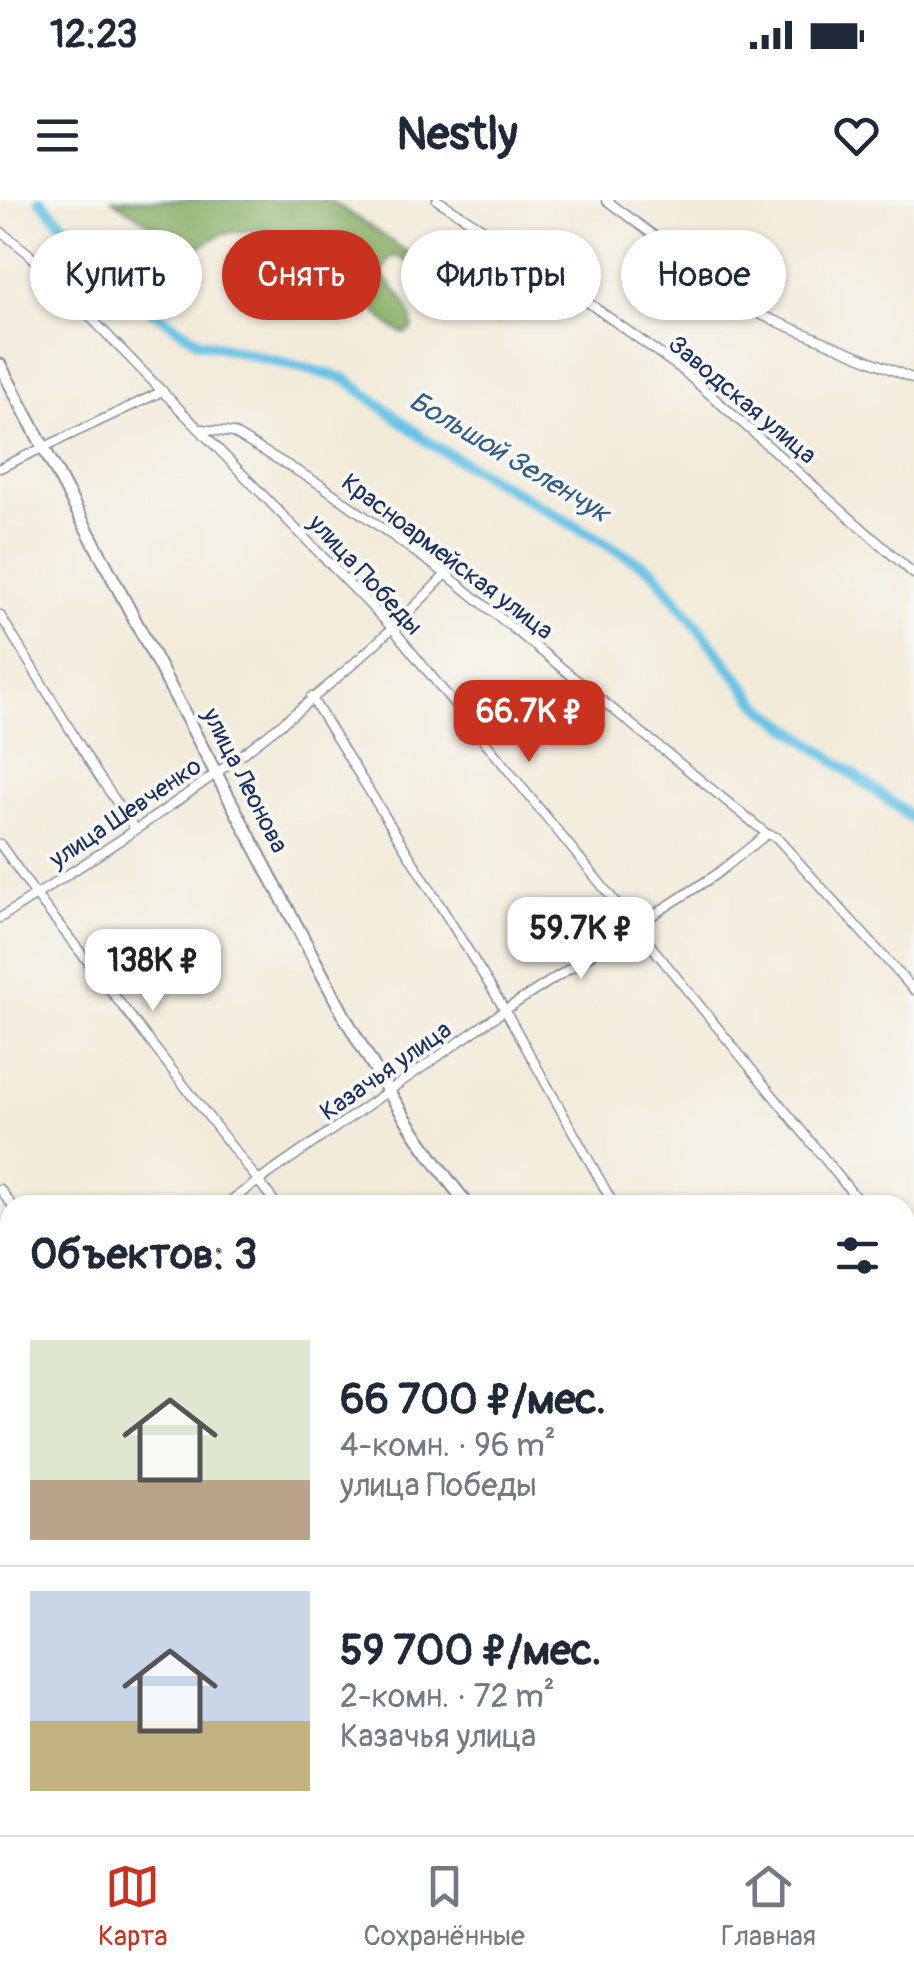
<!DOCTYPE html>
<html lang="ru">
<meta charset="utf-8">
<style>
:root{--surface:#fff;--page:#f6f6f7;--text:#1f2937;--muted:#747a83;--line:#e0e1e3;--accent:#c8321e}
body{margin:0;font-family:Pangolin,sans-serif;background:var(--page);color:var(--text);height:100vh;display:flex;flex-direction:column;font-size:38px;white-space:nowrap}
*{box-sizing:border-box;margin:0}
p{font-size:32px;color:var(--muted)}
.icon{flex:none;width:55px;height:55px;fill:none;stroke:currentColor;stroke-width:2;stroke-linecap:round;stroke-linejoin:round}
.map{position:relative;flex:1;overflow:hidden}
.side{position:absolute;left:0px;top:995px;width:915px;height:640px;display:flex;flex-direction:column;background:var(--surface);border-radius:30px 30px 0 0;box-shadow:0 2px 8px #0004}
.side>*{flex:none}
.top-card{position:absolute;left:30px;top:30px;width:855px;height:90px;display:flex;gap:20px}
.price{position:absolute;translate:-50% -85px;padding:0 22px;border-radius:20px;background:#fff;color:#222;font-size:32px;line-height:65px;filter:drop-shadow(0 2px 5px #0008)}
.price::after{content:'';position:absolute;left:50%;top:60px;width:30px;height:22px;margin-left:-15px;background:inherit;clip-path:polygon(0 0,100% 0,50% 100%)}
.price.active{background:var(--accent);color:#fff}
ul{padding:0;list-style:none}
li{display:flex;align-items:center;gap:30px;height:250px;padding:0 30px}
li+li{border-top:2px solid var(--line)}
li span{display:grid;place-items:center;flex:none;width:280px;height:200px;border-radius:0px;color:#555}
li>.icon{margin-inline-start:auto}
span .icon{width:120px;height:120px;fill:#fffc;stroke-width:1}
li b{font-size:42px}
h2{display:flex;justify-content:space-between;align-items:center;height:120px;padding:0 30px;font-size:42px}
.tag{padding:0 35px;border-radius:45px;background:var(--surface);box-shadow:0 2px 8px #0004;font-size:35px;line-height:90px}
.tag.active{background:var(--accent);color:#fff}
.status{display:flex;justify-content:space-between;align-items:center;height:70px;padding:0 50px;background:var(--surface);direction:ltr}
.status svg{height:28px;fill:currentColor}
header{display:flex;justify-content:space-between;align-items:center;height:130px;padding:0 30px;background:var(--surface);font-size:45px;font-weight:700}
.dock{display:flex;justify-content:space-around;align-items:center;height:140px;border-top:2px solid var(--line);background:var(--surface);font-size:28px;color:var(--muted)}
.dock a{display:grid;justify-items:center;gap:5px}
.dock .active{color:var(--accent)}
.map>svg:first-child{display:block}
.forest{fill:#86ad63;stroke:#506e60;stroke-width:2.5}
.lines{fill:none;stroke-linecap:round;stroke-linejoin:round}
.river{stroke:#68c3e5;stroke-width:11}
.minor-casing{stroke:#878d9c;stroke-width:11}
.secondary-casing{stroke:#878d9c;stroke-width:15}
.primary-casing{stroke:#878d9c;stroke-width:16}
.minor{stroke:#fff;stroke-width:8}
.secondary{stroke:#fff;stroke-width:11}
.primary{stroke:#fff;stroke-width:12}
.labels{text-anchor:middle;stroke-width:8;stroke-linejoin:round;paint-order:stroke}
.street-label{font-size:25px;fill:#1b2f5e;stroke:#f6f6f2}
.water-label{font-size:28px;font-style:italic;fill:#325b86;stroke:#f6f6f2}
</style>
<div class="status"><b>12:23</b><svg viewBox="0 0 49 12"><path d="M0 12V9h3v3zM5 12V6h3v6zM10 12V3h3v9zM15 12V0h3v12zM26 1h20v11H26zM47 4h2v5h-2z"/></svg></div>
<header><svg class="icon" aria-label="menu" viewBox="0 0 24 24"><path d="M4 6h16M4 12h16M4 18h16"/></svg>Nestly<svg class="icon" aria-label="heart" viewBox="0 0 24 24"><path d="M12 20l-8-8c-3-5 5-10 8-4 3-6 11-1 8 4z"/></svg></header>
<div class="map">
<svg width="914" height="1635" viewBox="0 0 914 1635">
<rect width="100%" height="100%" fill="#f6f6f2"/>
<filter id="ink" filterUnits="userSpaceOnUse"><feTurbulence type="fractalNoise" baseFrequency=".01" numOctaves="2"/><feDisplacementMap in="SourceGraphic" scale="20" xChannelSelector="R" yChannelSelector="G"/><feConvolveMatrix kernelMatrix="1 2 1 2 8 2 1 2 1" color-interpolation-filters="sRGB"/></filter>
<filter id="wash" filterUnits="userSpaceOnUse"><feTurbulence type="fractalNoise" baseFrequency=".0048" numOctaves="4" result="noise"/><feDisplacementMap in="SourceGraphic" scale="40" xChannelSelector="R" yChannelSelector="G"/><feGaussianBlur stdDeviation="2.25" result="paint"/><feColorMatrix in="noise" values="0 0 0 0 0 0 0 0 0 0 0 0 0 0 0 0 0 1.4 0 .05"/><feComposite in="paint" operator="in"/></filter>
<g filter="url(#wash)">
<rect width="100%" height="100%" fill="#f3ebd9"/>
<!-- forest -->
<path class="forest" d="M 113,0 L 330,0 L 502,115 L 497,123 L 398,56 L 389,58 L 382,75 C 395,90 415,108 412,129 L 404,134 L 389,125 L 331,69 L 302,65 L 270,33 L 261,29 L 224,33 L 199,47 L 182,44 Z"/>
<g class="lines">
<!-- river -->
<path class="river" d="M 40,0 L 141,103 L 198,141 L 346,179 L 431,244 L 654,371 L 760,506 L 914,619"/>
</g>
</g>
<g filter="url(#ink)">
<g class="lines">
<!-- minor casing -->
<g class="minor-casing">
<path id="minor" d="M 437,0 L 495,36 L 681,169 L 914,374
M 606,0 L 761,115 L 914,179
M 0,31 L 28,53 L 394,430 L 862,1005
M 202,229 L 233,233 L 321,285 L 446,374 L 767,634 L 776,637 L 914,790
M 0,268 L 163,191
M 0,415 L 98,575 L 135,629
M 311,497 L 505,810 L 614,1005
M 0,644 L 36,695 L 277,1005
M 0,718 C 158,618 317,512 446,374
M 0,989 L 12,1005
M 224,1005 L 505,810 L 714,676 L 767,634
M 905,1056 L 914,1065
M 905,1062 L 914,1089
M 0,1148 L 10,1142
M 0,1345 L 10,1358
M 905,1384 L 914,1396
M 0,1620 L 10,1614
M 219,1625 L 227,1635
M 454,1625 L 461,1635
M 711,1625 L 718,1635"/>
</g>
<!-- secondary casing -->
<g class="secondary-casing">
<path id="secondary" d="M 0,165 L 347,821 C 384,885 421,948 468,1005
M 905,1584 L 914,1596"/>
</g>
<!-- primary casing -->
<g class="primary-casing">
<path id="primary" d="M 905,1609 L 914,1602
M 868,1635 L 882,1625"/>
</g>
<!-- minor -->
<use href="#minor" class="minor"/>
<!-- secondary -->
<use href="#secondary" class="secondary"/>
<!-- primary -->
<use href="#primary" class="primary"/>
</g>
</g>
<g class="labels">
<!-- street labels -->
<g class="street-label">
<text transform="translate(743 199) rotate(40)" y="9">Заводская улица</text>
<text transform="translate(448 356) rotate(37)" y="9">Красноармейская улица</text>
<text transform="translate(366 374) rotate(47)" y="9">улица Победы</text>
<text transform="translate(246 580) rotate(63)" y="9">улица Леонова</text>
<text transform="translate(125 612) rotate(-34)" y="9">улица Шевченко</text>
<text transform="translate(385 870) rotate(-35)" y="9">Казачья улица</text>
</g>
<!-- water labels -->
<g class="water-label">
<text transform="translate(510 256) rotate(31)" y="10">Большой Зеленчук</text>
</g>
</g>
</svg>
<b class="price active" style="left:529px;top:565px">66.7K ₽</b>
<b class="price" style="left:581px;top:782px">59.7K ₽</b>
<b class="price" style="left:153px;top:814px">138K ₽</b>
<div class="top-card">
<a class="tag">Купить</a>
<a class="tag active">Снять</a>
<a class="tag">Фильтры</a>
<a class="tag">Новое</a>
</div>
<section class="side">
<h2>Объектов: 3<svg class="icon" aria-label="filters" viewBox="0 0 24 24"><path d="M4 7h16M4 17h16"/><circle cx="9" cy="7" r="2"/><circle cx="15" cy="17" r="2"/></svg></h2>
<ul>
<li><span style="background:linear-gradient(#dfe7d0 70%,#b9a48a 0)"><svg class="icon" aria-label="home" viewBox="0 0 24 24"><path d="M3 11l9-7 9 7M6 9v11h12V9"/></svg></span><div><b>66 700 ₽/мес.</b><p>4-комн. · 96 m²</p><p>улица Победы</p></div></li>
<li><span style="background:linear-gradient(#c9d6e8 65%,#c2b280 0)"><svg class="icon" aria-label="home" viewBox="0 0 24 24"><path d="M3 11l9-7 9 7M6 9v11h12V9"/></svg></span><div><b>59 700 ₽/мес.</b><p>2-комн. · 72 m²</p><p>Казачья улица</p></div></li>
</ul>
</section>
</div>
<nav class="dock">
<a class="active"><svg class="icon" aria-label="map" viewBox="0 0 24 24"><path d="M3 6l6-2 6 2 6-2v14l-6 2-6-2-6 2zM9 4v14M15 6v14"/></svg>Карта</a>
<a><svg class="icon" aria-label="saved" viewBox="0 0 24 24"><path d="M7 4h10v16l-5-4-5 4z"/></svg>Сохранённые</a>
<a><svg class="icon" aria-label="home" viewBox="0 0 24 24"><path d="M3 11l9-7 9 7M6 9v11h12V9"/></svg>Главная</a>
</nav>
